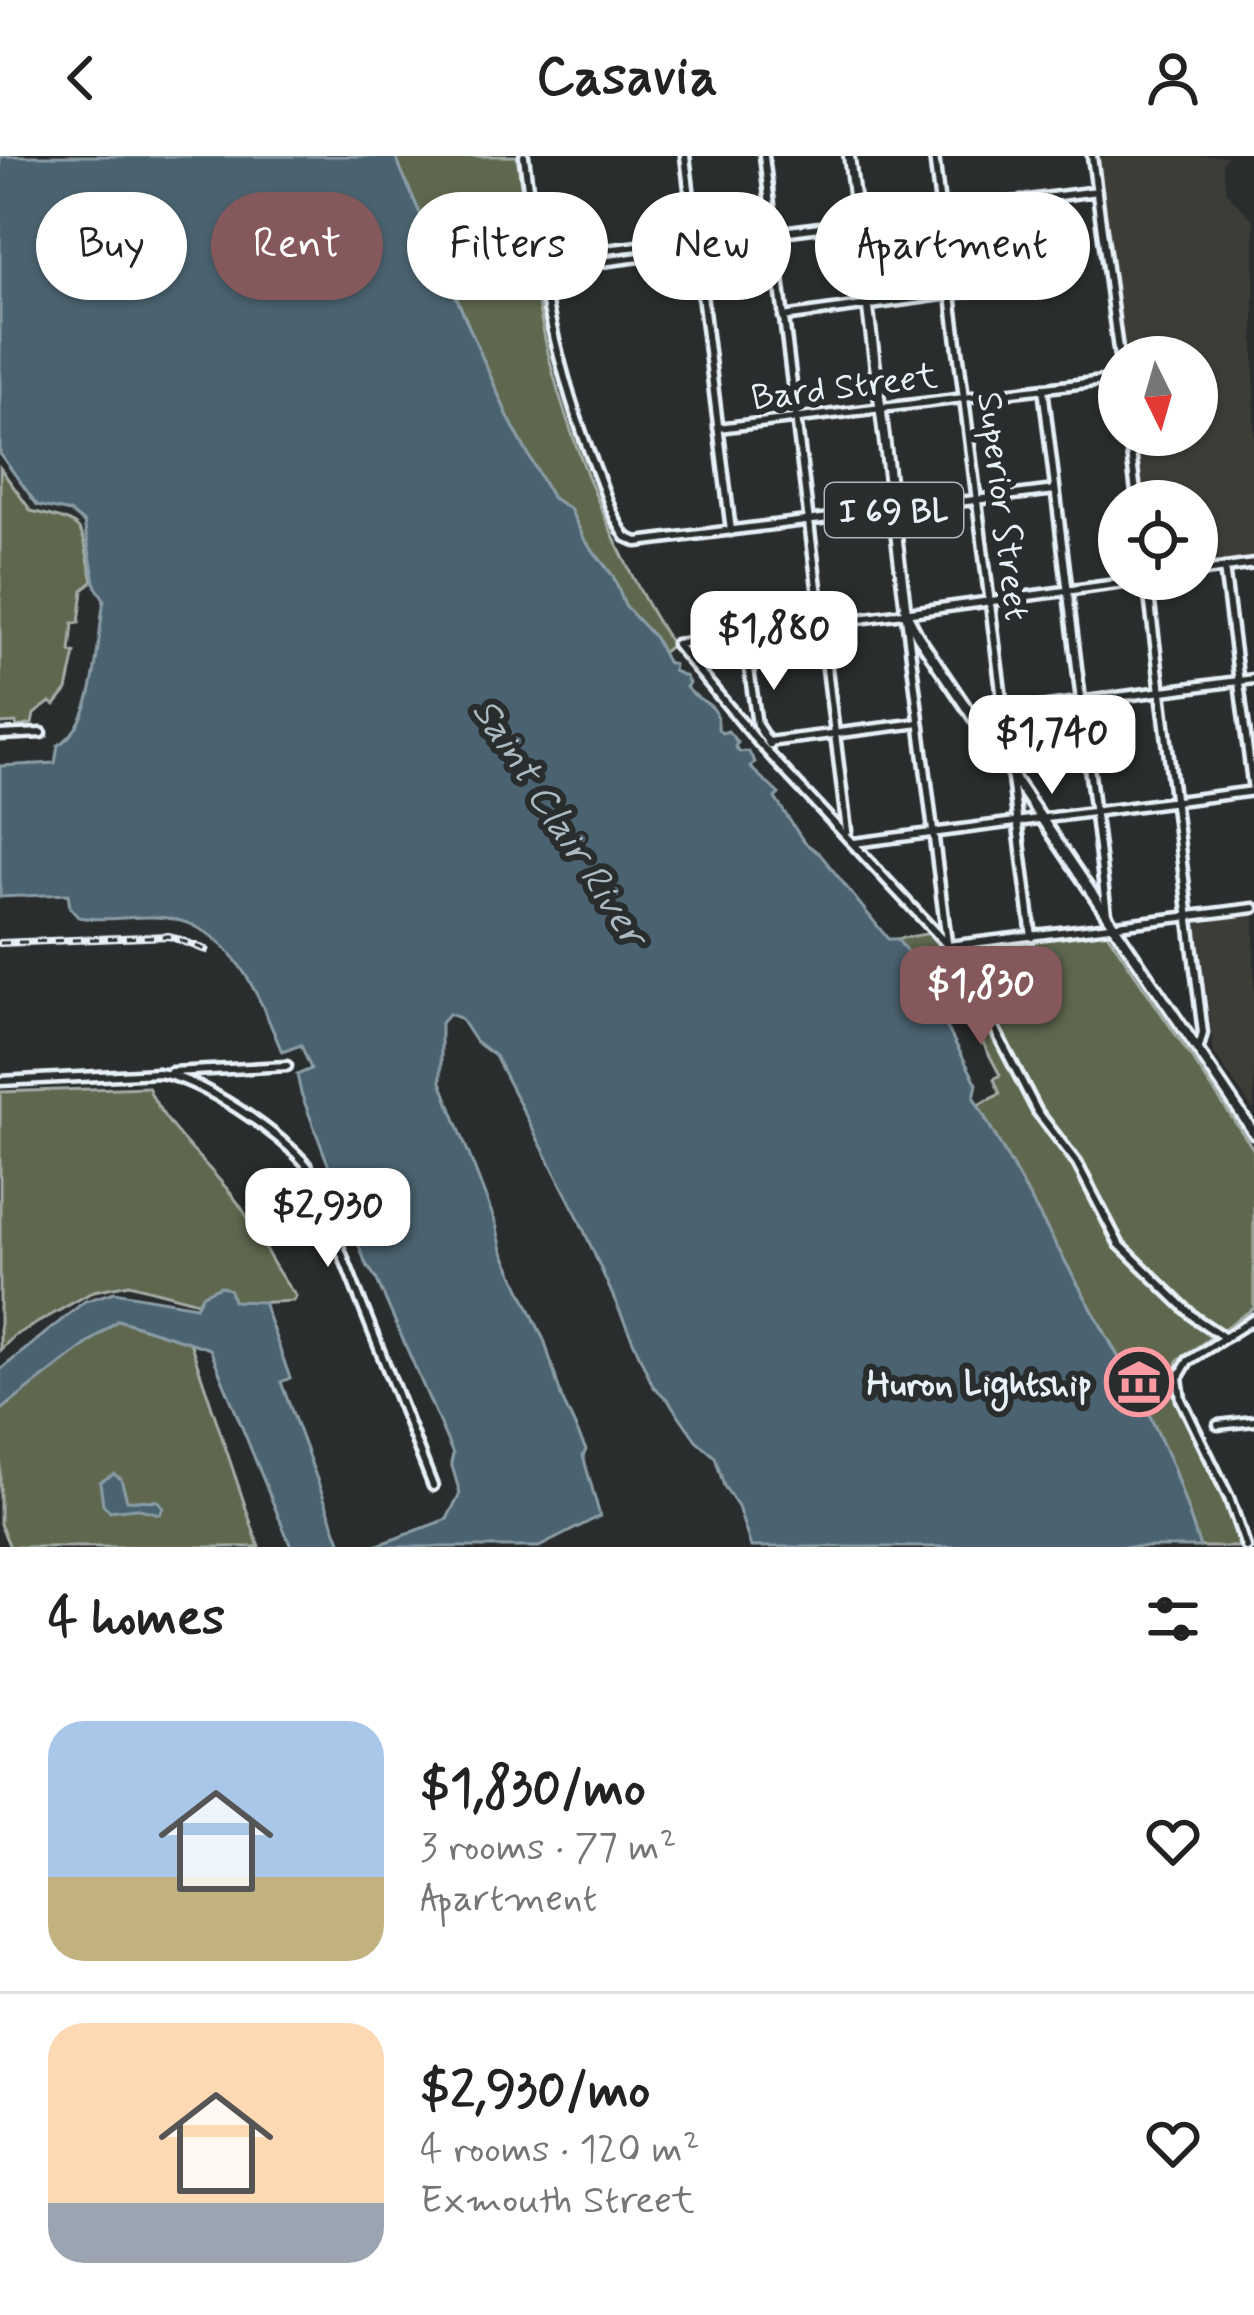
<!DOCTYPE html>
<meta charset="utf-8">
<style>
:root{--surface:#fff;--page:#f6f6f6;--text:#222;--muted:#767676;--line:#e0e0e0;--accent:#85585c}
body{margin:0;font-family:Mynerve,sans-serif;background:var(--page);color:var(--text);height:100vh;display:flex;flex-direction:column;font-size:45px;white-space:nowrap}
*{box-sizing:border-box;margin:0}
p{font-size:39px;color:var(--muted)}
.icon{flex:none;width:66px;height:66px;fill:none;stroke:currentColor;stroke-width:2;stroke-linecap:round;stroke-linejoin:round}
.map{position:relative;height:1391px;overflow:hidden}
.side{display:flex;flex-direction:column;background:var(--surface);flex:1}
.side>*{flex:none}
.banner{position:absolute;left:36px;top:36px;width:1182px;height:108px;display:flex;gap:24px}
.needle{width:78px;rotate:175deg}
.fabs{position:absolute;left:1098px;top:180px;display:grid;gap:24px}
.fabs a{display:grid;place-items:center;width:120px;height:120px;border-radius:50%;background:var(--surface);box-shadow:0 3px 9px #0004;font-size:60px}
.price{position:absolute;translate:-50% -102px;padding:0 27px;border-radius:24px;background:#fff;color:#222;font-size:39px;line-height:78px;filter:drop-shadow(0 3px 6px #0008)}
.price::after{content:'';position:absolute;left:50%;top:72px;width:36px;height:27px;margin-left:-18px;background:inherit;clip-path:polygon(0 0,100% 0,50% 100%)}
.price.active{background:var(--accent);color:#fff}
ul{padding:0;list-style:none}
li{display:flex;align-items:center;gap:36px;height:300px;padding:0 48px}
li+li{border-top:3px solid var(--line)}
li span{display:grid;place-items:center;flex:none;width:336px;height:240px;border-radius:36px;color:#555}
li>.icon{margin-inline-start:auto}
span .icon{width:144px;height:144px;fill:#fffc;stroke-width:1}
li b{font-size:51px}
h2{display:flex;justify-content:space-between;align-items:center;height:144px;padding:0 48px;font-size:51px}
.pill{padding:0 42px;border-radius:54px;background:var(--surface);box-shadow:0 3px 9px #0004;font-size:42px;line-height:108px}
.pill.active{background:var(--accent);color:#fff}
header{display:flex;justify-content:space-between;align-items:center;height:156px;padding:0 48px;background:var(--surface);font-size:54px;font-weight:700}
.map>svg:first-child{display:block}
.built{fill:#3e3c39}
.green{fill:#5e684f;stroke:#a3aca4;stroke-width:3}
.water{fill:#4c6470;stroke:#8a9ca6;stroke-width:3}
.lines{fill:none;stroke-linecap:round;stroke-linejoin:round}
.minor-casing{stroke:#e8f1f8;stroke-width:15}
.major-casing{stroke:#e8f1f8;stroke-width:16}
.minor{stroke:#2a2d2e;stroke-width:6}
.major{stroke:#2a2d2e;stroke-width:8}
.rail-casing{stroke:#e8f1f8;stroke-width:8}
.rail{stroke:#2a2d2e;stroke-width:3;stroke-dasharray:9;stroke-linecap:butt}
.labels{text-anchor:middle;stroke-width:12;stroke-linejoin:round;paint-order:stroke}
.shield{fill:#2a2d2e;stroke:#afb6bb;stroke-width:3}
.shield-label{font-size:33px;font-weight:bold;fill:#e8f1f8}
.street-label{font-size:36px;fill:#e8f1f8;stroke:#2a2d2e}
.poi-label{font-size:36px;font-weight:bold;fill:#e8f1f8;stroke:#2a2d2e;text-anchor:end}
.water-label{font-size:39px;font-style:italic;fill:#aab9c2;stroke:#2a2d2e}
</style>
<header><svg class="icon" aria-label="back" viewBox="0 0 24 24"><path d="M15 5l-7 7 7 7"/></svg>Casavia<svg class="icon" aria-label="person" viewBox="0 0 24 24"><circle cx="12" cy="8" r="4"/><path d="M4 21q1-7 8-7t8 7"/></svg></header>
<div class="map">
<svg width="1254" height="1391" viewBox="0 0 1254 1391">
<rect width="100%" height="100%" fill="#2a2d2e"/>
<filter id="ink" filterUnits="userSpaceOnUse"><feTurbulence type="fractalNoise" baseFrequency=".00833" numOctaves="2"/><feDisplacementMap in="SourceGraphic" scale="24" xChannelSelector="R" yChannelSelector="G"/><feConvolveMatrix kernelMatrix="1 2 1 2 8 2 1 2 1" color-interpolation-filters="sRGB"/></filter>
<g filter="url(#ink)">
<!-- built -->
<path class="built" d="M 1099,0 L 1228,0 L 1222,7 L 1226,36 L 1254,65 L 1254,401 L 1197,409 L 1197,345 L 1143,345 L 1135,279 L 1197,279 L 1197,201 L 1125,201 Z
M 1254,759 L 1254,955 L 1214,897 L 1197,765 Z"/>
<!-- green -->
<path class="green" d="M 395,0 L 517,0 C 525,61 532,123 545,183 C 564,274 621,412 672,489 L 662,497 L 655,482 L 625,450 L 613,420 L 584,383 L 570,353 L 551,341 L 509,263 Z
M 917,69 L 919,86 L 906,89 L 909,118 L 923,117 L 925,134 L 874,140 L 867,75 Z
M 0,312 L 31,355 C 91,369 79,367 93,425 L 83,434 L 79,467 L 73,467 L 70,496 L 75,497 L 67,534 L 55,549 L 50,546 L 34,558 L 32,568 L 17,571 L 16,567 L 0,568 Z
M 1105,774 L 1254,994 L 1254,1152 L 1178,1204 L 1172,1234 L 1222,1341 L 1240,1391 L 1200,1391 L 1173,1311 L 1144,1247 L 978,949 L 1000,938 L 994,923 L 1000,919 L 973,868 L 966,842 L 936,837 L 897,783 L 931,777 L 945,792 Z
M 148,931 C 167,977 213,1010 241,1051 C 260,1080 273,1113 296,1140 L 293,1145 L 209,1149 L 129,1128 L 94,1135 L 14,1180 L 0,1194 L 0,936 Z
M 119,1164 L 190,1186 L 259,1391 L 10,1391 L 0,1368 L 0,1255 L 103,1171 Z"/>
<!-- water -->
<path class="water" d="M 0,0 L 395,0 L 509,263 L 551,341 L 570,353 L 584,383 L 613,420 L 625,450 L 655,482 L 667,506 L 674,509 L 673,515 L 685,520 L 689,527 L 686,531 C 700,549 720,544 718,573 L 722,577 L 728,575 L 738,587 L 735,590 L 739,596 L 748,595 L 755,606 L 750,611 L 779,638 L 775,642 L 804,686 L 820,698 L 888,783 L 897,783 L 905,793 L 951,862 L 944,866 L 977,928 L 974,942 L 1144,1247 L 1173,1311 L 1200,1391 L 751,1391 L 738,1351 L 724,1330 L 715,1301 L 696,1284 L 668,1244 L 653,1230 L 577,1059 L 495,900 L 475,885 L 460,862 L 449,858 L 441,867 L 441,926 L 496,1068 L 502,1094 L 545,1186 L 562,1243 L 586,1294 L 583,1300 L 600,1360 L 539,1391 L 373,1391 L 447,1363 L 460,1337 L 451,1307 L 453,1298 L 376,1122 L 366,1108 L 301,937 L 297,919 L 311,913 L 301,889 L 282,896 C 257,836 230,762 154,761 C 129,760 102,766 78,761 L 70,752 L 68,738 L 0,741 L 0,610 L 55,607 L 58,589 C 97,568 97,486 104,443 L 96,431 L 84,367 L 70,356 L 37,349 L 0,298 Z
M 221,1130 L 230,1134 L 233,1145 L 263,1146 L 290,1222 L 281,1226 L 342,1391 L 291,1391 L 210,1193 L 118,1164 L 0,1255 L 0,1214 L 85,1145 L 114,1136 L 196,1150 L 203,1138 Z
M 114,1318 L 121,1323 L 127,1344 L 158,1345 L 163,1351 L 160,1358 L 136,1352 L 110,1355 L 103,1348 L 100,1326 Z"/>
<g class="lines">
<!-- minor casing -->
<g class="minor-casing">
<path id="minor" d="M 524,0 C 537,108 555,213 596,314 C 605,336 612,362 626,381 L 637,386 L 1055,334
M 685,0 L 731,375
M 764,0 L 847,675
M 934,0 L 941,57
M 1092,0 L 1119,201
M 540,110 L 550,101 L 766,74 L 774,77 L 1097,35
M 540,110 L 553,112 L 767,85 L 772,79
M 951,139 L 1032,781
M 783,161 L 1022,128
M 1043,232 L 1107,758
M 718,272 L 1119,223
M 1129,279 L 1137,345
M 1224,412 L 1253,634
M 1197,416 L 1254,408
M 1147,423 L 1203,877 L 1198,895
M 1153,423 L 676,488 L 759,587 L 948,790 L 967,819 L 1037,955 L 1077,1007 L 1119,1088 L 1195,1162 L 1225,1182
M 906,460 L 947,786
M 744,478 L 757,569 L 770,589
M 972,560 L 1254,523
M 0,579 L 42,577
M 768,586 L 919,567
M 854,687 L 1254,635
M 948,790 L 1254,752
M 171,916 L 287,910
M 157,917 C 197,920 284,979 308,1011 L 433,1330
M 0,925 L 158,917
M 1218,1269 L 1254,1265
M 1246,1391 L 1229,1342 L 1181,1243 L 1178,1222 L 1188,1205 L 1254,1163"/>
</g>
<!-- major casing -->
<g class="major-casing">
<path id="major" d="M 849,0 L 906,457 L 918,480 L 1254,977"/>
</g>
<!-- minor -->
<use href="#minor" class="minor"/>
<!-- major -->
<use href="#major" class="major"/>
<!-- rail casing -->
<g class="rail-casing">
<path id="rail" d="M 0,787 L 169,780 L 206,794"/>
</g>
<!-- rail -->
<use href="#rail" class="rail"/>
</g>
</g>
<!-- icons -->
<defs>
<g id="museum-ring" transform="scale(3.45)"><circle r="9.5" fill="#2a2d2e" stroke="#ff9aa2" stroke-width="1.5"/><path d="M0-6L6-3V-2H-6V-3ZM-5-1h2V3h-2ZM-1-1h2V3h-2ZM3-1h2V3H3ZM-6 4H6V6H-6Z" fill="#ff9aa2"/></g>
</defs>
<g fill-rule="evenodd">
<use href="#museum-ring" x="1139" y="1226"/>
</g>
<g class="labels">
<!-- shield labels -->
<rect class="shield" x="825" y="327" width="138" height="54" rx="9"/>
<g class="shield-label">
<text x="894" y="366">I 69 BL</text>
</g>
<!-- street labels -->
<g class="street-label">
<text transform="translate(844 229) rotate(-7)" y="13">Bard Street</text>
<text transform="translate(1005 350) rotate(83)" y="13">Superior Street</text>
</g>
<!-- poi labels -->
<g class="poi-label">
<text x="1092" y="1239">Huron Lightship</text>
</g>
<!-- water labels -->
<g class="water-label">
<text transform="translate(561 665) rotate(57)" y="14">Saint Clair River</text>
</g>
</g>
</svg>
<div class="fabs">
<a><svg class="needle" viewBox="-14 -14 28 28"><path d="M0-13l5 13h-10z" fill="#e53935"/><path d="M0 13l5-13h-10z" fill="#767676"/></svg></a>
<a><svg class="icon" aria-label="locate" viewBox="0 0 24 24"><circle cx="12" cy="12" r="6"/><path d="M12 2v4M12 18v4M2 12h4M18 12h4"/></svg></a>
</div>
<b class="price" style="left:774px;top:537px">$1,880</b>
<b class="price" style="left:1052px;top:641px">$1,740</b>
<b class="price active" style="left:981px;top:892px">$1,830</b>
<b class="price" style="left:328px;top:1114px">$2,930</b>
<div class="banner">
<a class="pill">Buy</a>
<a class="pill active">Rent</a>
<a class="pill">Filters</a>
<a class="pill">New</a>
<a class="pill">Apartment</a>
</div>
</div>
<section class="side">
<h2>4 homes<svg class="icon" aria-label="filters" viewBox="0 0 24 24"><path d="M4 7h16M4 17h16"/><circle cx="9" cy="7" r="2"/><circle cx="15" cy="17" r="2"/></svg></h2>
<ul>
<li><span style="background:linear-gradient(#a9c7e8 65%,#c2b280 0)"><svg class="icon" aria-label="home" viewBox="0 0 24 24"><path d="M3 11l9-7 9 7M6 9v11h12V9"/></svg></span><div><b>$1,830/mo</b><p>3 rooms · 77 m²</p><p>Apartment</p></div><svg class="icon" aria-label="heart" viewBox="0 0 24 24"><path d="M12 20l-8-8c-3-5 5-10 8-4 3-6 11-1 8 4z"/></svg></li>
<li><span style="background:linear-gradient(#ffd9b3 75%,#9aa5b1 0)"><svg class="icon" aria-label="home" viewBox="0 0 24 24"><path d="M3 11l9-7 9 7M6 9v11h12V9"/></svg></span><div><b>$2,930/mo</b><p>4 rooms · 120 m²</p><p>Exmouth Street</p></div><svg class="icon" aria-label="heart" viewBox="0 0 24 24"><path d="M12 20l-8-8c-3-5 5-10 8-4 3-6 11-1 8 4z"/></svg></li>
</ul>
</section>
